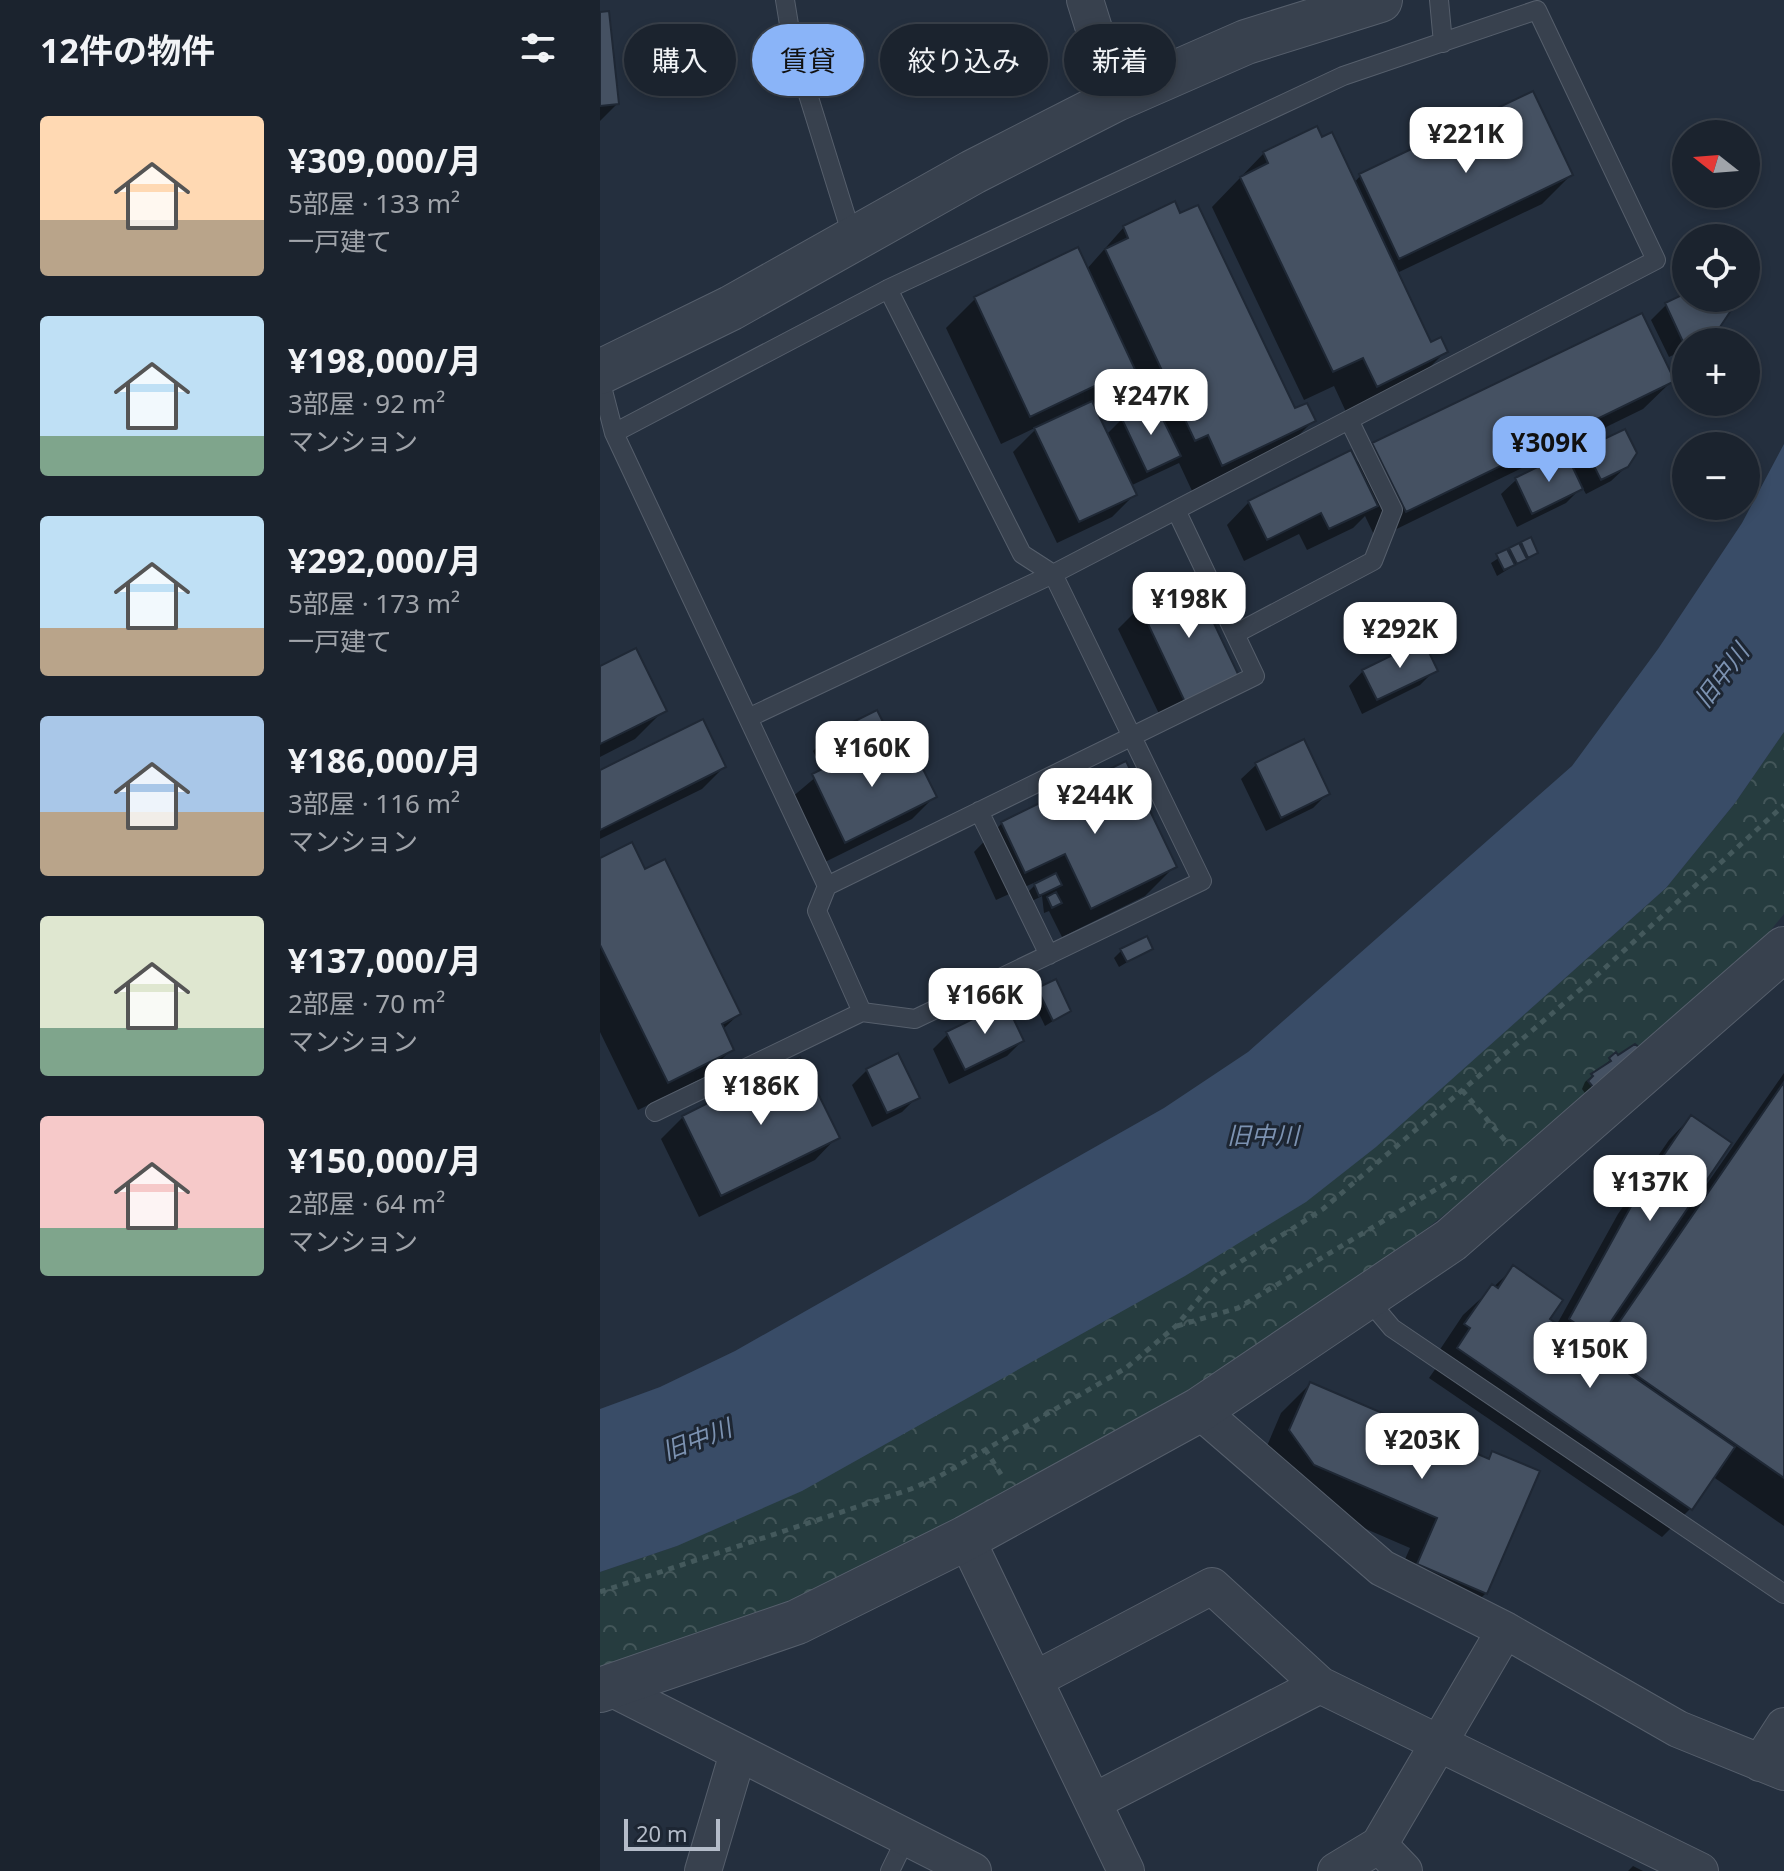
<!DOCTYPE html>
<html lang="ja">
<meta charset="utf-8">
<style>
:root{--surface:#1b232e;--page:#242b36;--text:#f1f3f6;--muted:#a0a4aa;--line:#39404a;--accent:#8ab4f8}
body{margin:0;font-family:"Noto Sans","Noto Sans JP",sans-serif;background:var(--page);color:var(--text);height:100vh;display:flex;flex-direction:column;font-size:30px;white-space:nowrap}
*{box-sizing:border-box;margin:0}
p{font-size:26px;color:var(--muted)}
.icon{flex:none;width:44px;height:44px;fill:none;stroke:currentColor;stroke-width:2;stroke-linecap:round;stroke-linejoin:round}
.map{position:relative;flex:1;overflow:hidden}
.sheet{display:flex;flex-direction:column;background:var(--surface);width:600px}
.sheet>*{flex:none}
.banner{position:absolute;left:24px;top:24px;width:760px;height:72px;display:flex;gap:16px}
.needle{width:52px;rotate:287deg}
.fabs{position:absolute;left:1072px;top:120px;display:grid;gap:16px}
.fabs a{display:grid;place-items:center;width:88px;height:88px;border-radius:50%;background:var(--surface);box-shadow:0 4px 12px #0003,0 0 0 2px var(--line);font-size:40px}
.scale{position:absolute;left:24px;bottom:20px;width:96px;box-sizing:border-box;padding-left:8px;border:4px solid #b4bcc9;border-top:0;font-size:22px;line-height:28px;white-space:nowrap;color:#b4bcc9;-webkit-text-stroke:6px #1d2633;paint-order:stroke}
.price{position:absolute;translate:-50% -68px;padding:0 18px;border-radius:16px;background:#fff;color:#222;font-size:26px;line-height:52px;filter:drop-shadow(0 2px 4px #0008)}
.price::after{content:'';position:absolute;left:50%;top:48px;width:24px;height:18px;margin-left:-12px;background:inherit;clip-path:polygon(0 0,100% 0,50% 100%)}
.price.active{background:var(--accent);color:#111}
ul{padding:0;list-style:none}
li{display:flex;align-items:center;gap:24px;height:200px;padding:0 40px}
li span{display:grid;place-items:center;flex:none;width:224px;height:160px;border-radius:8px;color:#555}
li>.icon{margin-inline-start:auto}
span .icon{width:96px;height:96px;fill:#fffc;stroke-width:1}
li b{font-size:34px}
h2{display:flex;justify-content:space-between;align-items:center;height:96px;padding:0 40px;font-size:34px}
.chip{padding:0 28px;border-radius:36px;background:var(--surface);box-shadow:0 4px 12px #0003,0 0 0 2px var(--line);font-size:28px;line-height:72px}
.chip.active{background:var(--accent);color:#111}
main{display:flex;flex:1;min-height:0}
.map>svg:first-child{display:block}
.park{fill:url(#park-crowns)}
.water{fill:#394c67}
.shadow{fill:#0007;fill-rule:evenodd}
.building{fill:#455162;stroke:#1f2835;stroke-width:2}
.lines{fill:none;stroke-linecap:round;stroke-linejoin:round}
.service-casing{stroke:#565f6c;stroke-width:20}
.minor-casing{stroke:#565f6c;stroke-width:38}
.tertiary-casing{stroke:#565f6c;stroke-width:46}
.path{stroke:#44595c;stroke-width:5;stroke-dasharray:6 6;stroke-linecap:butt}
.service{stroke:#38414e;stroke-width:18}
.minor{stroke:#38414e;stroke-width:36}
.tertiary{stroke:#38414e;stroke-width:44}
.labels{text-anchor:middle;stroke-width:6;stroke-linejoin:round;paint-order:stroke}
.water-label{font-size:24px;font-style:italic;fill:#7c92b1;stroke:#1d2633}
</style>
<main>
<section class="sheet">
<h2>12件の物件<svg class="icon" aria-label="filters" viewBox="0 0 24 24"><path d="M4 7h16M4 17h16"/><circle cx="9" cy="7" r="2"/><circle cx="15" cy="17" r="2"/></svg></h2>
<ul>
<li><span style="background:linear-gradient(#ffd9b3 65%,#b9a48a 0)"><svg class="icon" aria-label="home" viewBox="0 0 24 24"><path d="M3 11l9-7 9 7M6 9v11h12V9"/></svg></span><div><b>¥309,000/月</b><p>5部屋 · 133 m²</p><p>一戸建て</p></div></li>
<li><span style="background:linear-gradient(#bfe0f5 75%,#7fa58c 0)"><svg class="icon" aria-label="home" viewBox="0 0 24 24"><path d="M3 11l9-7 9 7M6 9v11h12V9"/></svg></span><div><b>¥198,000/月</b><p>3部屋 · 92 m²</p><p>マンション</p></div></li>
<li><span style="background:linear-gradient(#bfe0f5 70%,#b9a48a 0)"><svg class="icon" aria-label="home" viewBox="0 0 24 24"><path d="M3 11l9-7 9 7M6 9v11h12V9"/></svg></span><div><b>¥292,000/月</b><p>5部屋 · 173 m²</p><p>一戸建て</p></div></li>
<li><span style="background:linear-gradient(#a9c7e8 60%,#b9a48a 0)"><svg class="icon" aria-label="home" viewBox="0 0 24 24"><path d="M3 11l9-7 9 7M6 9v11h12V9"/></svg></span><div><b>¥186,000/月</b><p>3部屋 · 116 m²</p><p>マンション</p></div></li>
<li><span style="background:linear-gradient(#dfe7d0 70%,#7fa58c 0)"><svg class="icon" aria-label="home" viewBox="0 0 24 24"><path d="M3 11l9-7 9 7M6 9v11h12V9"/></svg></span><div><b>¥137,000/月</b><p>2部屋 · 70 m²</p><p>マンション</p></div></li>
<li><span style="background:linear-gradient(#f6c9c9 70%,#7fa58c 0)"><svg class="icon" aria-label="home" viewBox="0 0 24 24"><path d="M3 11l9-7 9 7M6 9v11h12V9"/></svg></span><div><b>¥150,000/月</b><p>2部屋 · 64 m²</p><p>マンション</p></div></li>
</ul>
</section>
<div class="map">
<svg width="1184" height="1871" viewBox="0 0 1184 1871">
<defs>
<pattern id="park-crowns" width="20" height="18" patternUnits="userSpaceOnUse" patternTransform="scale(2)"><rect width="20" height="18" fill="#263c3f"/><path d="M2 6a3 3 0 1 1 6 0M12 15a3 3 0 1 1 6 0" fill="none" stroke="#435659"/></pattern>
</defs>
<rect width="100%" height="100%" fill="#242f3e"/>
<!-- park -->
<path class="park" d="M 1184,732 L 1184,914 L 1156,948 L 862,1201 L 731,1303 L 507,1443 L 161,1618 L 0,1669 L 0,1572 L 77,1546 L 875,1058 L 1066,888 L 1135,803 Z"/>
<!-- water -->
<path class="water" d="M 1184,444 L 1184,732 L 1135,803 L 1066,888 L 776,1147 L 706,1202 L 585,1276 L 202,1491 L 77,1546 L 0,1572 L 0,1409 L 60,1387 L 135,1351 L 564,1108 L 648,1052 L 972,766 L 1058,649 L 1142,523 Z"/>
<!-- shadow -->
<path class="shadow" d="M 0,14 L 17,104 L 0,121 Z
M 664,153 L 754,183 L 760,176 L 971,175 L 942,204 L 797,273 L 830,344 L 845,352 L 816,381 L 747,414 L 734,386 L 704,400 L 612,207 Z
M 524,227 L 694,411 L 713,421 L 684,450 L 593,493 L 579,463 L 530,486 L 534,495 L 512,517 L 457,543 L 413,452 L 439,426 L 401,444 L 346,328 L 375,299 L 477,250 L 486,270 ZM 527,387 L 539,411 L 522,419 L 506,435 L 495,412 L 508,406 Z
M 1086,295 L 1086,298 L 1125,298 L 1119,325 L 1103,341 L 1086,342 L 1086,349 L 1069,357 L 1051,320 L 1066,305 Z
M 1072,381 L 1043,409 L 776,539 L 765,516 L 753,528 L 707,550 L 699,534 L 644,561 L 627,525 L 649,502 L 755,464 L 774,445 Z
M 986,450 L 1027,466 L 1011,481 L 986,494 L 982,487 L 966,503 L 917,527 L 901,494 L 916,480 L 970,466 Z
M 922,543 L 936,552 L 897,576 L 891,563 Z
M 540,607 L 637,675 L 563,722 L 518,629 Z
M 0,669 L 64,710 L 35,739 L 0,757 Z
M 835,670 L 820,685 L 762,714 L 749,686 L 763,671 Z
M 286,732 L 271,746 L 334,797 L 312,819 L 223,863 L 191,798 L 223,771 L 213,751 L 228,736 Z
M 656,765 L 728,793 L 713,808 L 666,831 L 641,779 Z
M 124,767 L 102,789 L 0,839 L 0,773 Z
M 402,823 L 574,867 L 545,896 L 462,937 L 449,911 L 444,913 L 442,896 L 432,901 L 428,892 L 440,880 L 396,900 L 374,852 Z
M 0,860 L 45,871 L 139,1014 L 122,1030 L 132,1049 L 103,1078 L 38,1110 L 0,1032 Z
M 551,948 L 519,967 L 514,958 L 521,951 Z
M 438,990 L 469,1011 L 445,1026 L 431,997 Z
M 348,1034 L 422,1041 L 407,1056 L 349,1084 L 333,1049 Z
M 1016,1055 L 1030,1055 L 985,1093 L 982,1089 L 985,1082 Z
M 267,1070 L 317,1097 L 302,1112 L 272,1127 L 252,1085 Z
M 1184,1073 L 1184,1526 L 1112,1476 L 1090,1509 L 1062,1537 L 829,1378 L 843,1358 L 837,1354 L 863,1315 L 914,1268 L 947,1320 L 956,1326 L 1018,1214 L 1069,1140 L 1091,1117 L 1099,1189 L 1102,1191 ZM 998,1338 L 992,1351 L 988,1348 Z
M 83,1117 L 237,1137 L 215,1160 L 99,1217 L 61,1139 Z
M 710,1384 L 886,1460 L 893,1454 L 886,1593 L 857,1622 L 790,1593 L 810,1548 L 685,1494 L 661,1460 L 681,1413 Z
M 1033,1866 L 1043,1871 L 1028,1871 Z"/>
<!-- building -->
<path class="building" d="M 9,11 L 19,104 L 0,106 L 0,12 Z
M 933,91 L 973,175 L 799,259 L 759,174 Z
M 717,126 L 722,137 L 732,132 L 831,342 L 841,337 L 848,352 L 777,387 L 763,358 L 733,372 L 640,177 L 668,163 L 663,152 Z
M 575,201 L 580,213 L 598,205 L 695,408 L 707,403 L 716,421 L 622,466 L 608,435 L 595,441 L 505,249 L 528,238 L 523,226 Z
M 478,247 L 539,378 L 512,391 L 507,380 L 430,417 L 374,297 Z
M 1086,293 L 1086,298 L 1127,298 L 1132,309 L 1120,327 L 1084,344 L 1065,303 Z
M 1042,313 L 1075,381 L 806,512 L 772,443 Z
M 492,401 L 537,495 L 479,522 L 434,428 Z
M 554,401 L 581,456 L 547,472 L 521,417 Z
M 1025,429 L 1037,453 L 1028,467 L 1001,480 L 985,448 Z
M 751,450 L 778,506 L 729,529 L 721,513 L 667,540 L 648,501 Z
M 966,453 L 983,489 L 932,514 L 915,478 Z
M 931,537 L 938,553 L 928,558 L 921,542 Z
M 919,543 L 927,559 L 917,564 L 909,548 Z
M 907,549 L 915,565 L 904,570 L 896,554 Z
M 593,579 L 639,676 L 585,702 L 539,605 Z
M 823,640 L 838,671 L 777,700 L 762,670 Z
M 36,648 L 67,711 L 0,744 L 0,666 Z
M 277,710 L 288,732 L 238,757 L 227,735 Z
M 103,719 L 126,767 L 0,830 L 0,770 Z
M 291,735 L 309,771 L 321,765 L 337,797 L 245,843 L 212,774 Z
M 704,739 L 730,794 L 681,818 L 655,763 Z
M 526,761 L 577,867 L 491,909 L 465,854 L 425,873 L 401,822 Z
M 32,842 L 45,869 L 65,859 L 141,1014 L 122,1024 L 134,1050 L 68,1083 L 0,945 L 0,858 Z
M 456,873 L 462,885 L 439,896 L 434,884 Z
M 456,892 L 462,903 L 452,908 L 447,897 Z
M 547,936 L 553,949 L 527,962 L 520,949 Z
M 456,979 L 471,1011 L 453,1021 L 437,988 Z
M 406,1003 L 424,1041 L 365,1070 L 346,1032 Z
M 1035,1044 L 1040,1048 L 993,1087 L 988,1081 L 993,1076 L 991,1074 L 1011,1061 L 1009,1058 L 1016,1052 L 1018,1055 Z
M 298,1053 L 320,1098 L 287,1113 L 266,1069 Z
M 200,1057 L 240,1138 L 121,1196 L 82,1116 Z
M 1184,1082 L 1184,1478 L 1000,1350 Z
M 1091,1115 L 1132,1143 L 999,1339 L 969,1319 L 1040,1190 Z
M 913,1265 L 963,1300 L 950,1319 L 1135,1447 L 1092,1510 L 857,1348 L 870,1328 L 864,1324 L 892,1284 L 898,1288 Z
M 710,1382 L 889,1459 L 892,1451 L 940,1471 L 887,1594 L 817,1564 L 837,1518 L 714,1465 L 689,1430 Z"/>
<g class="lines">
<!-- service casing -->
<g class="service-casing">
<path id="service" d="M 185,0 L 192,43 L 253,239
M 839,0 L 843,43
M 0,379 L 14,433 L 227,886 L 217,911 L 262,1012 L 315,1019 L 602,881 L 453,574 L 422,554 L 288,289
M 14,433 L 288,289 L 743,76 L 937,10 L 1056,260 L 453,574 L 148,718
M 576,510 L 635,634
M 379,811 L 449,955
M 227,886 L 655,676 L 635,634 L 773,561 L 793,510 L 749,420
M 55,1112 L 262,1012
M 766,1297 L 792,1328 L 1184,1594
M 290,1871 L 306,1838"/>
</g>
<!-- minor casing -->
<g class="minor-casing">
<path id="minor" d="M 485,0 L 516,99
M 599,1410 L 782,1568 L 905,1630 L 1078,1729 L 1184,1772
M 366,1538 L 526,1871
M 436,1679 L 612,1586 L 720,1685 L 1100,1871
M 9,1687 L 373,1871
M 1160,1763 L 1184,1726
M 493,1802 L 720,1685
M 779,1845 L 905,1630
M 103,1871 L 138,1753
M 736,1871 L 779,1845 L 804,1871"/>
</g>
<!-- tertiary casing -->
<g class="tertiary-casing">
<path id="tertiary" d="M 0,372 L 131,308 L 373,172 L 516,99 L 646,42 L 780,0
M 0,1690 L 197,1622 L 366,1538 L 599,1410 L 851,1240 L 1184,949"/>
</g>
<!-- path -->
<path class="path" d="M 862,1090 L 907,1143
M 577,1326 L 638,1308 L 855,1178 L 864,1182
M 385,1449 L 402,1476
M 0,1592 L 311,1489 L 340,1476 L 526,1368 L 576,1326 L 618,1276 L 723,1209 L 996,976 L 1184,805"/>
<!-- service -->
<use href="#service" class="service"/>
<!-- minor -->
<use href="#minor" class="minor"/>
<!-- tertiary -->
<use href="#tertiary" class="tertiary"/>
</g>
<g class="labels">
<!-- water labels -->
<g class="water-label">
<text transform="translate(1122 676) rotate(-53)" y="8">旧中川</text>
<text x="663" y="1144">旧中川</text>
<text transform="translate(97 1440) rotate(-21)" y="8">旧中川</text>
</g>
</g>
</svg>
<div class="fabs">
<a><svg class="needle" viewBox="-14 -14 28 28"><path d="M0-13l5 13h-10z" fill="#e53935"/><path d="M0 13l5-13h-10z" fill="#a0a4aa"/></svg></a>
<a><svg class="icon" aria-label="locate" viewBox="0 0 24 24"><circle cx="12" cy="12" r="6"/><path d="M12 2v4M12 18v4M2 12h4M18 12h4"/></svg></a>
<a>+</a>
<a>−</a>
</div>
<div class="scale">20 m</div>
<b class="price" style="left:866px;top:175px">¥221K</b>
<b class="price" style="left:551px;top:437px">¥247K</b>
<b class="price active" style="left:949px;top:484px">¥309K</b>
<b class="price" style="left:589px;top:640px">¥198K</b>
<b class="price" style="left:800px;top:670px">¥292K</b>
<b class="price" style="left:272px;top:789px">¥160K</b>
<b class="price" style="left:495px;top:836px">¥244K</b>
<b class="price" style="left:385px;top:1036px">¥166K</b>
<b class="price" style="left:161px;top:1127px">¥186K</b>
<b class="price" style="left:1050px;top:1223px">¥137K</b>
<b class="price" style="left:990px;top:1390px">¥150K</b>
<b class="price" style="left:822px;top:1481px">¥203K</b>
<div class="banner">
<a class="chip">購入</a>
<a class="chip active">賃貸</a>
<a class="chip">絞り込み</a>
<a class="chip">新着</a>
</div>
</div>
</main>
